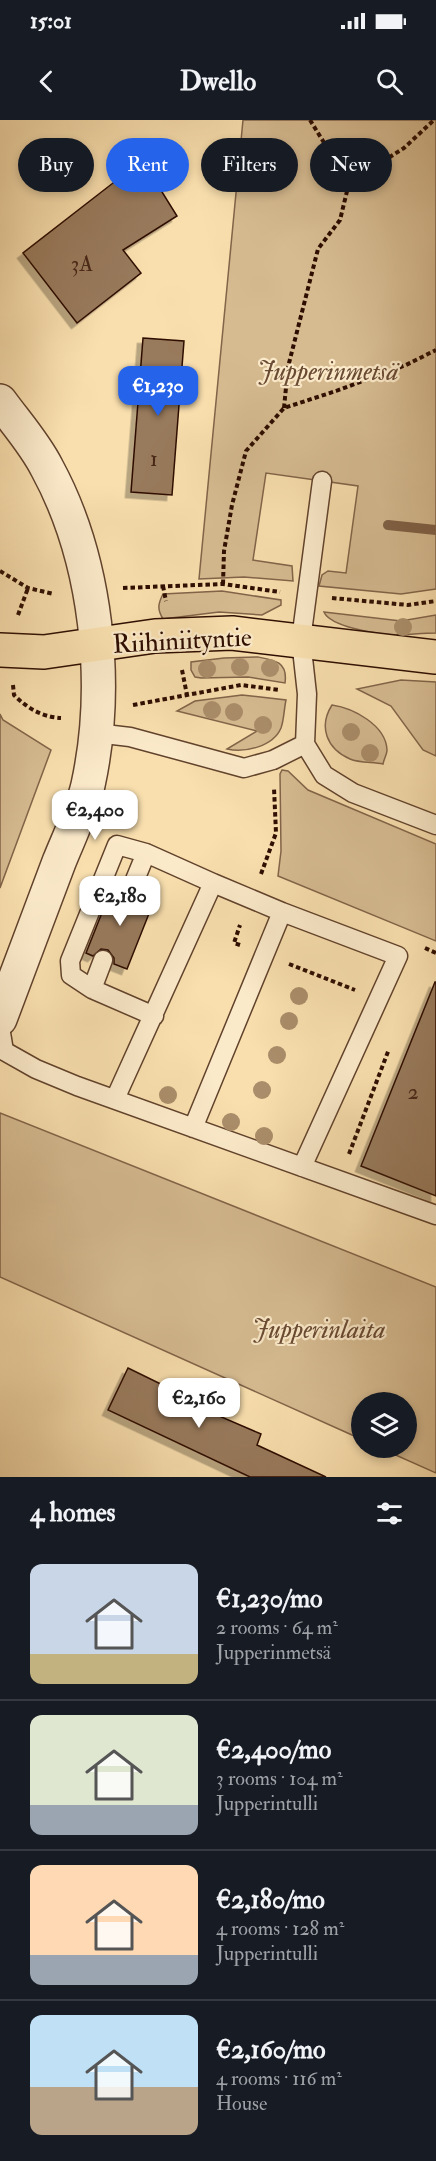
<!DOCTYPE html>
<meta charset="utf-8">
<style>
:root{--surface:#171b24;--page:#242831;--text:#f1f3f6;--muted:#9ea1a6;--line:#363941;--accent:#2563eb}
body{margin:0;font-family:"IM FELL Double Pica",serif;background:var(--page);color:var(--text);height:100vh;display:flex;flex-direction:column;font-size:22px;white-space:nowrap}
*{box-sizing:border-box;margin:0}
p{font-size:20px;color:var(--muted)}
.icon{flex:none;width:33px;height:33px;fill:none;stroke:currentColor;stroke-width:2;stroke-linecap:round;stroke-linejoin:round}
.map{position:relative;height:1357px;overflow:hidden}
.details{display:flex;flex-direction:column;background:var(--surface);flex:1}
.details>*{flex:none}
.guide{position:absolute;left:18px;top:18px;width:400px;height:54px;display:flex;gap:12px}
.buttons{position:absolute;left:351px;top:1272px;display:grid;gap:12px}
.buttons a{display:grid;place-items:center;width:66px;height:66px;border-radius:50%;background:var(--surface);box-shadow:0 3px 9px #0003;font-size:30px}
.price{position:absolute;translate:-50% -51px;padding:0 14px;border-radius:12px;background:#fff;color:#222;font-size:20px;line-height:39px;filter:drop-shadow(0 2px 3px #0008)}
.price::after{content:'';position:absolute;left:50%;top:36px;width:18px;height:14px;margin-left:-9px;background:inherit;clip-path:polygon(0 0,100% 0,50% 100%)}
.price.current{background:var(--accent);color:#fff}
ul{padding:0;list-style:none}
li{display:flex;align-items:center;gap:18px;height:150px;padding:0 30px}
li+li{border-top:2px solid var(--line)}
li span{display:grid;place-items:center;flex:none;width:168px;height:120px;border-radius:12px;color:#555}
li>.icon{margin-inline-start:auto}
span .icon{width:72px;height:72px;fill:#fffc;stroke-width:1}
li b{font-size:26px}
h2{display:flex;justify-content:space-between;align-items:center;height:72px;padding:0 30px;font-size:26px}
.tag{padding:0 21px;border-radius:27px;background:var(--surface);box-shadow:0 3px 9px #0003;font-size:21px;line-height:54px}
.tag.current{background:var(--accent);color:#fff}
.status{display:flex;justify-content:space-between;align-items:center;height:42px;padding:0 30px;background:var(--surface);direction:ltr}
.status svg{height:16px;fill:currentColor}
header{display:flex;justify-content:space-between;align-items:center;height:78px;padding:0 30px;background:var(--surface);font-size:27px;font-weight:800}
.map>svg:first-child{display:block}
.green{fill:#d6bb91;stroke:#826449;stroke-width:1.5}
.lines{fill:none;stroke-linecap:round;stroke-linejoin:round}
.stream{stroke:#7e6045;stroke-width:10}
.building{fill:#987a5b;stroke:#2e0d01;stroke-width:1.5;filter:url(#shadow)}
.service-casing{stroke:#61422c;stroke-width:21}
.minor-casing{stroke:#61422c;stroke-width:36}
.primary-casing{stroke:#2e0d01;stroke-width:36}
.path{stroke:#2e0d01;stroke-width:4;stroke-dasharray:4.5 3;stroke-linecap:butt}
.service{stroke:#fbeaca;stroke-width:18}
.minor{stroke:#fbeaca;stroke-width:33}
.primary{stroke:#f9dfae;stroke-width:33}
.tree{fill:#aa8d6a}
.labels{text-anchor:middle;stroke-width:4.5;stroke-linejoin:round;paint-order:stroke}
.number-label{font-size:22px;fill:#482818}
.park-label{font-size:26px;font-style:italic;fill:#694a33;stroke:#fbeaca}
.street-label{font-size:26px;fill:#2e0d01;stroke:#fbeaca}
</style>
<div class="status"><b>15:01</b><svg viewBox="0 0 49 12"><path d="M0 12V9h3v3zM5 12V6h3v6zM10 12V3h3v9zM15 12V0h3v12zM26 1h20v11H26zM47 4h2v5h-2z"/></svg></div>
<header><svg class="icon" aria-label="back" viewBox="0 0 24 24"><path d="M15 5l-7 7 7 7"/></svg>Dwello<svg class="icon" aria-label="search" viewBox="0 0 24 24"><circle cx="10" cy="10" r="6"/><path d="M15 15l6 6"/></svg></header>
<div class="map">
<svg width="436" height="1357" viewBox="0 0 436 1357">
<defs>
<filter id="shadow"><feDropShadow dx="-5.5" dy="5.5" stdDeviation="0" flood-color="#0004"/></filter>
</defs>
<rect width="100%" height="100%" fill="#f9dfae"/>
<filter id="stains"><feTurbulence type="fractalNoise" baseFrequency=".00333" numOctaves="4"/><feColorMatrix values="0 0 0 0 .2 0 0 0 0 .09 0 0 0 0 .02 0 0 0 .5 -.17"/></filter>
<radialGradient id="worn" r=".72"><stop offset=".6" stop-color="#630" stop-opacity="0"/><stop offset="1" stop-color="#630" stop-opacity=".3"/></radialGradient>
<!-- green -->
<path class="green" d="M 243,0 L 436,0 L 436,469 L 401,474 L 319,466 L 322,455 L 328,451 L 346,453 L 358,366 L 266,353 L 253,440 L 292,446 L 293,461 L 244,457 L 199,459 Z
M 222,471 L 281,480 L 281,485 L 262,495 L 219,492 L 163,499 C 157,489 158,484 163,474 Z
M 324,492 L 401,501 L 436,495 L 436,513 C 422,513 407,515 393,515 C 378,514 330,507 324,492 Z
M 258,537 C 275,540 288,542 285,563 L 248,557 L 201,558 L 195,557 L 191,550 L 191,542 L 224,538 Z
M 401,560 L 436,562 L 436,636 L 423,630 L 391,586 L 357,569 Z
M 242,575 L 286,580 C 284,589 284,600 281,608 C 273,627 244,633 227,629 L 257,611 L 177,591 L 195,581 Z
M 332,585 C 353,588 386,605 387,630 C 387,634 384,639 383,644 C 373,642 359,643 350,639 C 327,629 318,607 332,585 Z
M 0,594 L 3,600 L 51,630 L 0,768 Z
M 282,650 L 288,651 L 308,670 L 436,724 L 436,821 L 278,756 L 281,731 L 280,654 Z
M 0,993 L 436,1167 L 436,1353 L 380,1328 L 406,1328 L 406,1282 L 362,1282 L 361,1319 L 0,1157 Z"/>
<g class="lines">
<!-- stream -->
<path class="stream" d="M 388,405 L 436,410"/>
</g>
<!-- building -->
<path class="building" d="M 144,43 L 177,96 L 123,130 L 141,153 L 77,203 L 23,133 L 113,63 Z
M 143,218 L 184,221 L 172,375 L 131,372 Z
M 113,765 L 120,767 L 121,778 L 126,783 L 136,781 L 141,776 L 154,781 L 127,849 L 114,844 L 114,838 L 108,830 L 101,829 L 93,836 L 86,833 Z
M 435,862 L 436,862 L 436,1076 L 361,1046 Z
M 128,1248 L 214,1290 L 212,1293 L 261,1314 L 257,1325 L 326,1357 L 250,1357 L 108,1290 Z"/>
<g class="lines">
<!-- service casing -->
<g class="service-casing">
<path id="service" d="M 322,361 L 301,520 L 307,574 L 305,624 L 324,655 L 353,673 L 436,705
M 96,613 L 130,617 L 244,648 L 273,640 L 305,624
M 130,772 L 146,733 L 213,763
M 103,840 L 92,869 L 154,896
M 92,869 L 71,855 L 70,841 L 117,725 L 146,733
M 0,907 L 4,931 L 36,949 L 77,966 L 436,1095
M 115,979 L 213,763 L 282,792
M 193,1008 L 282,792 L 398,836 L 302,1047"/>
</g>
<!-- minor casing -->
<g class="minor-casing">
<path id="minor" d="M 0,281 C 16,303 35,324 47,348 C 97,440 110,564 88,665 C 82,691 69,717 59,742 C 39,794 20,847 0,899"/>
</g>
<!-- primary casing -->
<g class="primary-casing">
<path id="primary" d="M 0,530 L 44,532 L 155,516 L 232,513 L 436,537"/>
</g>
<!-- path -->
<path class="path" d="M 310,0 L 349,63
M 284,288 L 288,247 L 318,129 L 340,100 L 349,63 L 404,28 L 434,0
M 0,451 L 28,468 L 54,474
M 223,464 L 224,431 L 232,385 L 246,331 L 284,288 L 336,271 L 406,245 L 436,230
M 163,466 L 166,481
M 123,468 L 223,464 L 280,472
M 332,478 L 408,485 L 436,481
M 18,495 L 28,468
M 182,550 L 187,575
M 13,565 L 14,575 C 27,588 42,597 61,598
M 133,585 L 241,565 L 280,570
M 261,754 L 276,713 L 274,668
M 240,825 L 234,823 L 240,805
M 425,828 L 436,833
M 289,844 L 355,870
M 349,1034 L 389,929"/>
<!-- service -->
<use href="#service" class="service"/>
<!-- minor -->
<use href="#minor" class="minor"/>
<!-- primary -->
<use href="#primary" class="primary"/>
</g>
<!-- trees -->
<g class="tree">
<circle cx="403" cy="507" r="9"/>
<circle cx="240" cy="547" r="9"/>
<circle cx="270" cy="548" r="9"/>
<circle cx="207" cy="549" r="9"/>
<circle cx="212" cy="590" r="9"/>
<circle cx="234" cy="592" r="9"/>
<circle cx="263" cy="605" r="9"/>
<circle cx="351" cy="612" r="9"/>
<circle cx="370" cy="633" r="9"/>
<circle cx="299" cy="876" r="9"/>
<circle cx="289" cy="901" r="9"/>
<circle cx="277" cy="935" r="9"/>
<circle cx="262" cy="970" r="9"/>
<circle cx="168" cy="975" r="9"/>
<circle cx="231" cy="1002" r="9"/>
<circle cx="264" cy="1016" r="9"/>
</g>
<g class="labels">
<!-- number labels -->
<g class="number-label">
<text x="82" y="151">3A</text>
<text x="154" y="346">1</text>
<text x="413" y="979">2</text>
</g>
<!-- park labels -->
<g class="park-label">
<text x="328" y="260">Jupperinmetsä</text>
<text x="319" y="1218">Jupperinlaita</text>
</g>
<!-- street labels -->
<g class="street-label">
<text transform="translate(182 520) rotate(-3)" y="9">Riihiniityntie</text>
</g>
</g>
<rect width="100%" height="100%" filter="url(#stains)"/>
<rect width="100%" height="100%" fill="url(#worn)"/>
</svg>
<div class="buttons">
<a><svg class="icon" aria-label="layers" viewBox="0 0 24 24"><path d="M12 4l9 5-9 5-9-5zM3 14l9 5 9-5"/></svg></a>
</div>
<b class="price current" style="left:158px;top:297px">€1,230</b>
<b class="price" style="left:95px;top:721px">€2,400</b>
<b class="price" style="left:120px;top:807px">€2,180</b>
<b class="price" style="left:199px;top:1309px">€2,160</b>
<div class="guide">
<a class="tag">Buy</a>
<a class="tag current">Rent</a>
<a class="tag">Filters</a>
<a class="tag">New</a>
</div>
</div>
<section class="details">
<h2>4 homes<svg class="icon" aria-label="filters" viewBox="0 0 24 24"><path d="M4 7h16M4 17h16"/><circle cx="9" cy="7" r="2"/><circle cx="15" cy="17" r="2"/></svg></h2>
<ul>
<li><span style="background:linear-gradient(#c9d6e8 75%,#c2b280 0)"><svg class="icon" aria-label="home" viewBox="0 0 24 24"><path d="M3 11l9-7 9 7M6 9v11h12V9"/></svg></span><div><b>€1,230/mo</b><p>2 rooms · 64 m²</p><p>Jupperinmetsä</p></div></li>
<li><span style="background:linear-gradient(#dfe7d0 75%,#9aa5b1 0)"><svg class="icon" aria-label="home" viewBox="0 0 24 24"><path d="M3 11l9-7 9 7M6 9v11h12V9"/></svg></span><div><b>€2,400/mo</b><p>3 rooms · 104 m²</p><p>Jupperintulli</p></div></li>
<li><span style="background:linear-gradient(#ffd9b3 75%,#9aa5b1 0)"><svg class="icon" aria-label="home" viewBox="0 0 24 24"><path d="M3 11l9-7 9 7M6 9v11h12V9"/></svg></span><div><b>€2,180/mo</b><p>4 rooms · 128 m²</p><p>Jupperintulli</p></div></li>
<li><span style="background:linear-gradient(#bfe0f5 60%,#b9a48a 0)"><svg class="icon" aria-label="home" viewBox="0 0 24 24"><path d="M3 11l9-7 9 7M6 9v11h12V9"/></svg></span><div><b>€2,160/mo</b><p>4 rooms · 116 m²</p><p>House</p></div></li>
</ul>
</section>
